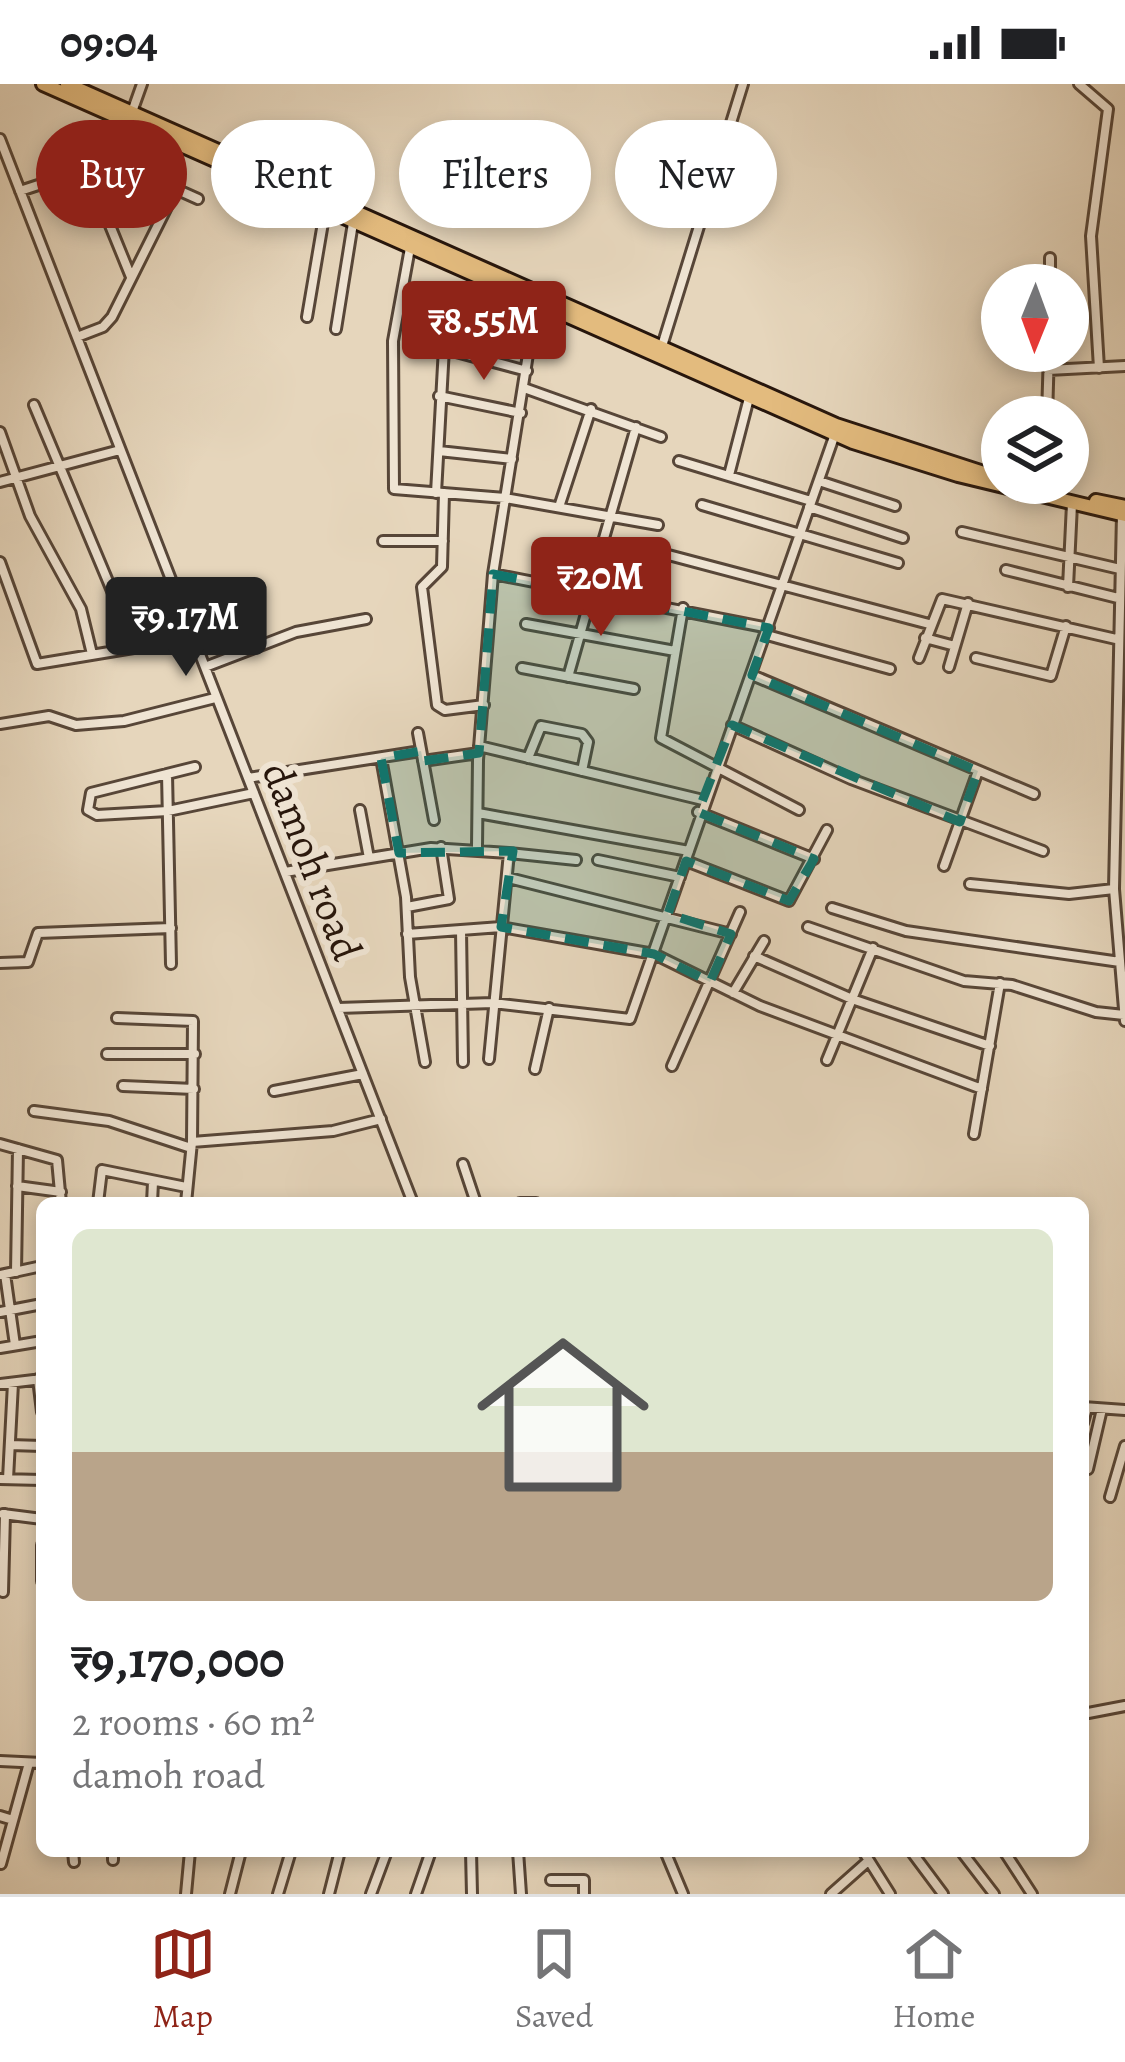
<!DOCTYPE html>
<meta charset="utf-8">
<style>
:root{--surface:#fff;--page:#f6f6f6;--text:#202124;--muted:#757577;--line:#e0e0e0;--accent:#8f2418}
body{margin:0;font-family:Alegreya,serif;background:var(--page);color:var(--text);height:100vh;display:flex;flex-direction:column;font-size:45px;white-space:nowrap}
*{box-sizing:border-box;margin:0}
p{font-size:39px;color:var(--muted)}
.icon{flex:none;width:66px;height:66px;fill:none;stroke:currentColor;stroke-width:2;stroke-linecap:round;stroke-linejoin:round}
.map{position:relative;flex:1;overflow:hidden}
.drawer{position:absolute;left:36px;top:1113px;width:1053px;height:660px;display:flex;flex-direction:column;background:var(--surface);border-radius:18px;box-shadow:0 6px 18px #0003}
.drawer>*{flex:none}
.hud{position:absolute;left:36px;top:36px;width:1053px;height:108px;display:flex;gap:24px}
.needle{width:78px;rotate:181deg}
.fabs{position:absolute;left:981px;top:180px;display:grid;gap:24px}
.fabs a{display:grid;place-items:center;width:108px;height:108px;border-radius:50%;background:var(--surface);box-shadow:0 6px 18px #0003;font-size:60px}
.price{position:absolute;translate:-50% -102px;padding:0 27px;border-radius:12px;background:var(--accent);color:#fff;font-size:39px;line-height:78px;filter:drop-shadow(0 3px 6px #0008)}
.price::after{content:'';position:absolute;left:50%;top:72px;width:36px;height:27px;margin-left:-18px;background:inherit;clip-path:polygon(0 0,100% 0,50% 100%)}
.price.current{background:#222;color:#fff}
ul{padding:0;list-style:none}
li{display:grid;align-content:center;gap:24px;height:636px;padding:0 36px}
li+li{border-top:3px solid var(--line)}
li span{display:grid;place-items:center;height:372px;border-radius:18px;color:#555}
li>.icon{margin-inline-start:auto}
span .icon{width:216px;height:216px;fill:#fffc;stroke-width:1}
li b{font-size:51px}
.chip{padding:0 42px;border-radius:54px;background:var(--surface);box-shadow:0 6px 18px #0003;font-size:42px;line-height:108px}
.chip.current{background:var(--accent);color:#fff}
.status{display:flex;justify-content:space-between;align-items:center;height:84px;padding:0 60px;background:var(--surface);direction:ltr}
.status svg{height:33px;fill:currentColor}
.tab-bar{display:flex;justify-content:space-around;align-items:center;height:168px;border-top:3px solid var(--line);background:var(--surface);font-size:33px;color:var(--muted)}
.tab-bar a{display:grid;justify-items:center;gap:6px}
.tab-bar .current{color:var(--accent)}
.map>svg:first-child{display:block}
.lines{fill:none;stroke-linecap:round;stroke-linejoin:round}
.street-casing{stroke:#574638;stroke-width:14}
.primary-casing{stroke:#27160c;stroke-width:18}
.street{stroke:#efe4d3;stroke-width:8}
.primary{stroke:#e3bb7e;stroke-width:12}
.marked{fill:#0f766e;fill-opacity:0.2;stroke:#0f766e;stroke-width:9;stroke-dasharray:24 15;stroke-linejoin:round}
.labels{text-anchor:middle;stroke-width:12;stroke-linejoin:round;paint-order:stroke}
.street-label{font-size:42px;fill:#27160c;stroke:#efe4d3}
</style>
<div class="status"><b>09:04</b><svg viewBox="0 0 49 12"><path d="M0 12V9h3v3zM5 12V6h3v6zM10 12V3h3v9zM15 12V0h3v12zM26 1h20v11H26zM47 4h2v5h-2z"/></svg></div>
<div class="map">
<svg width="1125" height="1810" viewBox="0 0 1125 1810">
<rect width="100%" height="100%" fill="#e6d6bc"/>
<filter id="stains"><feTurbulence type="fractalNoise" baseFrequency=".00167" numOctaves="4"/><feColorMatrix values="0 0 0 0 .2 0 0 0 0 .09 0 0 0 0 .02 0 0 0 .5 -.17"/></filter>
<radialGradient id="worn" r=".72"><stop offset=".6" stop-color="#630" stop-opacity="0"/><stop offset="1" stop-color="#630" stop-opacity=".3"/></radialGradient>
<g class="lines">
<!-- street casing -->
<g class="street-casing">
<path id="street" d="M 1079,0 L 1108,25 L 1091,152 L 1099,284
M 132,28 L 142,0
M 0,55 L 413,1119
M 63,89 L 72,64 L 80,62 L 198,115
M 20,107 L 87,85 L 131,193
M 410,164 L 393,257 L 394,405 L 505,414 L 658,441
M 1050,201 L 1050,174
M 307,233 L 325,127
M 336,245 L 353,139
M 77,253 L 103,243 L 112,233 L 175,107
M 662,262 L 743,0
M 441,264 L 527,287
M 1048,286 L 1125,282
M 524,304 L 661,353
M 439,312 L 521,329
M 34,321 L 120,526
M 1047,333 L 1049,267
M 0,348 L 30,432 L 81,525 L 92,570
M 439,367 L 512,375
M 679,377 L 811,417
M 729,391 L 749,314
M 819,397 L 895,422
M 0,398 L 120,366
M 436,409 L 446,227 L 461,220 L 506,234 L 520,213
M 444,409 L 442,483 L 422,503 L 437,621 L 445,626 L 484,621
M 702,421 L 898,479
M 559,423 L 591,325
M 809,423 L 903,454
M 1122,430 L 1114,805 L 1125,937
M 962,448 L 1120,485
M 383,457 L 443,457
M 657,468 L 929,540
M 0,478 L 37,580 L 194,554
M 596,482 L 636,343
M 1006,486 L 1118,514
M 493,490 L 769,544
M 1068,503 L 1072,420
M 683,524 L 661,654 L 799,726
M 526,540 L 675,567
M 767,551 L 890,585
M 925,554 L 955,562
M 919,574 L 942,515 L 1116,555
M 976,574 L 1051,592 L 1066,542
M 205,583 L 296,548 L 366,535
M 949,583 L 968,519
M 522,584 L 634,605
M 752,591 L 1034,710
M 568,593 L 593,505
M 0,640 L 49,632 L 76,641 L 124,637 L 215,614
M 732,641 L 851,695 L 1043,767
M 418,649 L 434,736
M 479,662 L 703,716
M 381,674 L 406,813 L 410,893 L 425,978
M 528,674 L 541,642 L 582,650 L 588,658 L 582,687
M 423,677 L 479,669
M 195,683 L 91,709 L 88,726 L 97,731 L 168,727 L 254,709
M 167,690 L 171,880
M 248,694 L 421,667
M 360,726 L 369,774
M 698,728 L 814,775
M 478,729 L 689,767
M 477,763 L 478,676 L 493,490 L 536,220
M 509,769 L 576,776
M 598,776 L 680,793
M 686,777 L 789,817 L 827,746
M 944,782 L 978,687
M 285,788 L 431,764 L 509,769 L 489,975
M 509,794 L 731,850
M 970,800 L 1069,810 L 1114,805
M 407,823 L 449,815 L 441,763
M 832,824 L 906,847 L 1120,878
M 808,843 L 964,897 L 1012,901 L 1096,928 L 1124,931
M 461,846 L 463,978
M 407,850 L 501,843 L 654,870 L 760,922 L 982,1005
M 754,872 L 852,915 L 990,962
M 0,879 L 28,878 L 38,849 L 171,844
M 733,909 L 764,857
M 338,924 L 493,919 L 630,935 L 835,350
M 117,934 L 193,937 L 192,1058
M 107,970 L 195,970
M 827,976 L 873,864
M 672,982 L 740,828
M 535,985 L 549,924
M 123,1002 L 194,1005
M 274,1007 L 363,990
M 34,1027 L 109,1037 L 188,1063
M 974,1050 L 1000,899
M 0,1060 L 57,1076 L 61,1119
M 463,1080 L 476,1119
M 17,1102 L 61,1108
M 98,1119 L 102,1086 L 186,1103
M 152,1119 L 153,1098
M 186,1119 L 192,1058 L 333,1047 L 381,1035
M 520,1119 L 536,1119
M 16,1188 L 18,1065
M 5,1190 L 15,1261
M 0,1191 L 42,1182
M 0,1228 L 42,1220
M 0,1264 L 42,1257
M 38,1295 L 42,1328
M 0,1300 L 42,1295
M 1083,1323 L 1125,1326
M 1083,1339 L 1087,1324
M 10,1361 L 42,1362
M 1088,1385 L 1102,1325
M 0,1395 L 42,1396
M 8,1395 L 13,1299
M 1110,1413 L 1125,1362
M 3,1430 L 42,1435
M 42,1461 L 42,1497
M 3,1508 L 5,1430
M 1083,1630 L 1125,1622
M 0,1677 L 42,1679
M 0,1732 L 13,1736
M 73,1767 L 74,1778
M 471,1767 L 472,1810
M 518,1767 L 521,1810
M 665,1767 L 683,1810
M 863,1767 L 890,1810
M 911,1767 L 943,1810
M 961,1767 L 994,1810
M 1004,1767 L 1032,1810
M 113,1776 L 113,1767
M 1,1780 L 29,1679
M 551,1796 L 584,1796 L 584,1810
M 186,1810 L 190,1767
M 230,1810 L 241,1767
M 278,1810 L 291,1767
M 329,1810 L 340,1767
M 371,1810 L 387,1767
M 416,1810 L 431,1767
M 831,1810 L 867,1778"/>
</g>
<!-- primary casing -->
<g class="primary-casing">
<path id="primary" d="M 43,0 L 853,358 L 958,391 L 1125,431
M 67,0 L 836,341 L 999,394
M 1096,417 L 1125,423"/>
</g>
<!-- street -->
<use href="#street" class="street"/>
<!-- primary -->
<use href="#primary" class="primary"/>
</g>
<!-- marked area -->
<path class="marked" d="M 493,490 L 769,544 L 752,591 L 978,687 L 960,738 L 732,641 L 698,728 L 814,775 L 789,817 L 686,777 L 668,830 L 731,850 L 710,898 L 654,870 L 501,843 L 513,767 L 399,769 L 381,674 L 421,667 L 423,677 L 479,669 Z"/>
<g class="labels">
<!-- street labels -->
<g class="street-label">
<text transform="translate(313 777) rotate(69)" y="15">damoh road</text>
</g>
</g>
<rect width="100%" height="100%" filter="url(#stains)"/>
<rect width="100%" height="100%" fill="url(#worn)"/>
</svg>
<div class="fabs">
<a><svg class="needle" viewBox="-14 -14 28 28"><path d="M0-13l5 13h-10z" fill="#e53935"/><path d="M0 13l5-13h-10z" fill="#757577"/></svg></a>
<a><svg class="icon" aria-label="layers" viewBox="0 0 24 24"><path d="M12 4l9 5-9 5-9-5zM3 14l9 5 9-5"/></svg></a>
</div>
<b class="price" style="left:484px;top:299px">₹8.55M</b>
<b class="price" style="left:601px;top:555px">₹20M</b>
<b class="price current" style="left:186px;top:595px">₹9.17M</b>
<div class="hud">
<a class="chip current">Buy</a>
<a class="chip">Rent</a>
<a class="chip">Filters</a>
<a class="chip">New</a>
</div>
<section class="drawer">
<ul>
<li><span style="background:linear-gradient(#dfe7d0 60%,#b9a48a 0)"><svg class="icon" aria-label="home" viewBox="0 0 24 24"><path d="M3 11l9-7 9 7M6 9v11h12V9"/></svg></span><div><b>₹9,170,000</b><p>2 rooms · 60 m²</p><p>damoh road</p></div></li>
</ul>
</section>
</div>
<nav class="tab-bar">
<a class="current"><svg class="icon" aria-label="map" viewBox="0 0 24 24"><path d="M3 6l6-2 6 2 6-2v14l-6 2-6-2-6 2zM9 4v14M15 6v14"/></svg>Map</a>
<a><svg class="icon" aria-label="saved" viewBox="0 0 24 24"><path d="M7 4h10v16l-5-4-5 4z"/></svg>Saved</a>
<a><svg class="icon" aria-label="home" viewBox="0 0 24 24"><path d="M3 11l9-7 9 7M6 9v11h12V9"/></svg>Home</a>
</nav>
